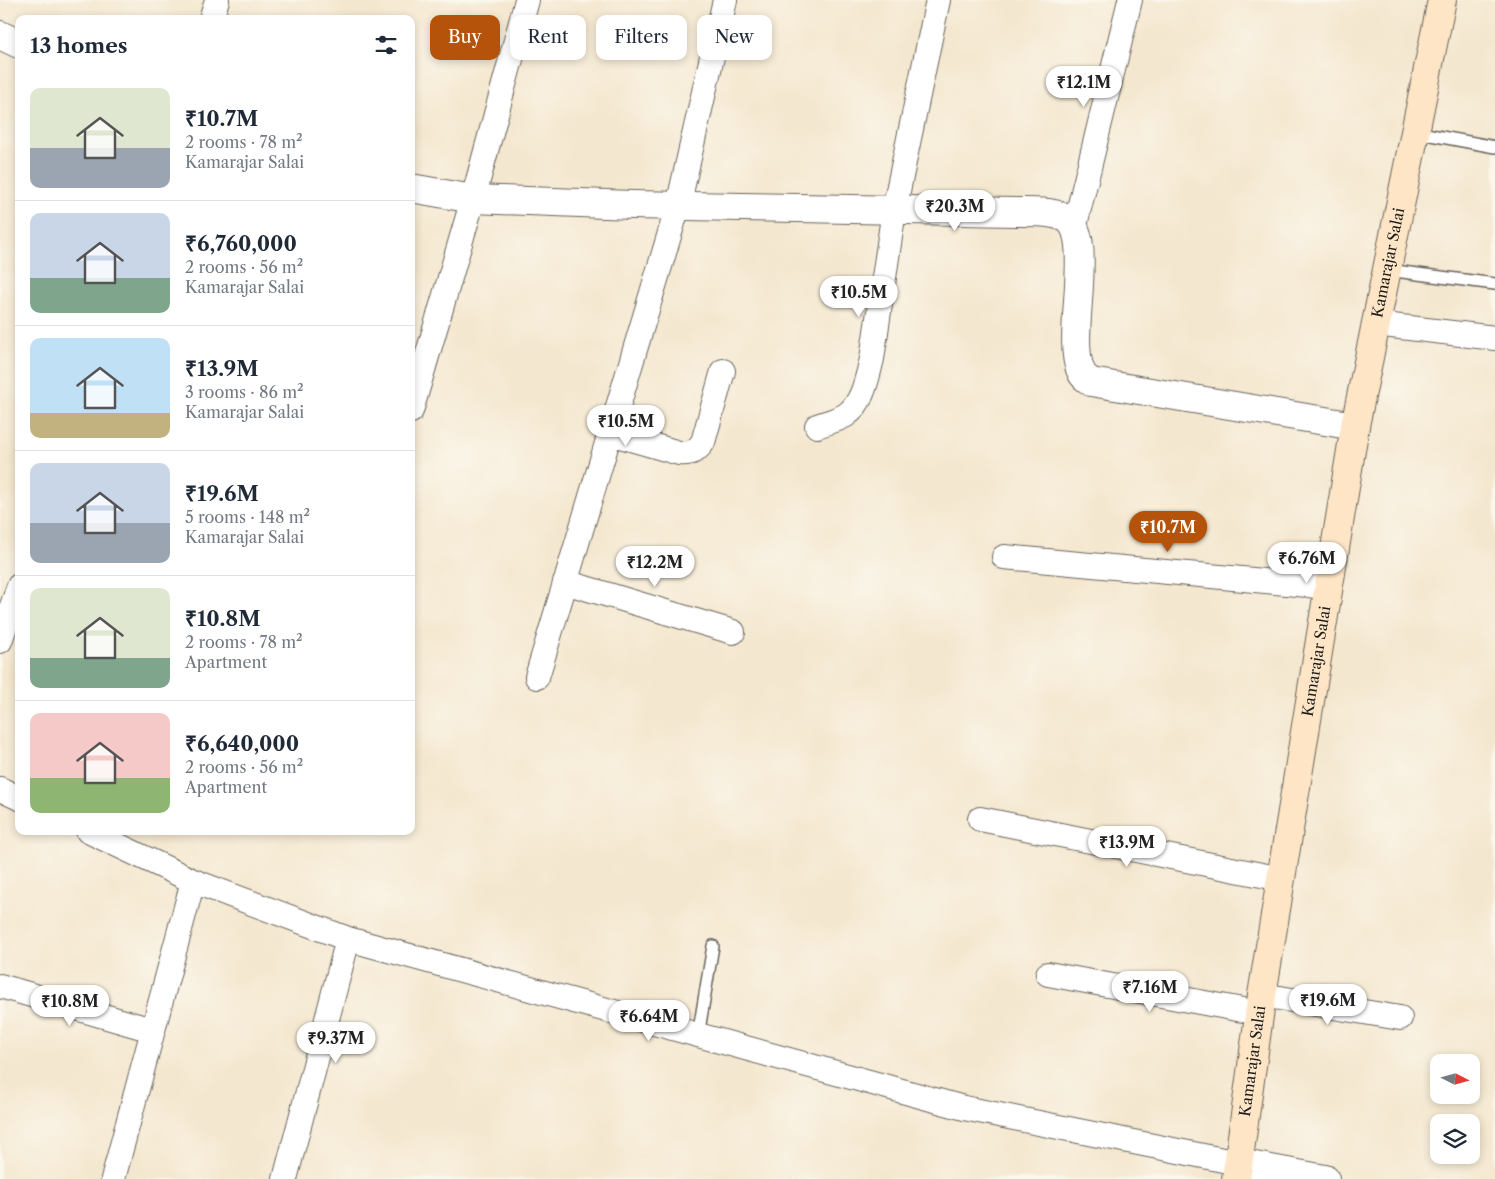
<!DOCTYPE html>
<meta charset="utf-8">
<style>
:root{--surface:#fff;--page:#f2f2f3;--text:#1f2937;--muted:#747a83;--line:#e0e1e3;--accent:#b45309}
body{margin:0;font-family:"Libre Caslon Text",serif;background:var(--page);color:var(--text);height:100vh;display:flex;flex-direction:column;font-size:19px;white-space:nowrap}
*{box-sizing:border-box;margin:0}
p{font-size:16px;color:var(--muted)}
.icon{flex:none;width:28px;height:28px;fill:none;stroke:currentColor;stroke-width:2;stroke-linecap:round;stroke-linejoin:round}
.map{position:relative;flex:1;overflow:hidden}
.drawer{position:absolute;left:15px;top:15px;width:400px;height:820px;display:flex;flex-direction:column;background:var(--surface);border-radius:10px;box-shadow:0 2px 8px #0003}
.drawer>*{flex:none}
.hud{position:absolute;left:430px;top:15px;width:475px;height:45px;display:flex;gap:10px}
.needle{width:32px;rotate:96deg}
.fabs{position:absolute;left:1430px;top:1054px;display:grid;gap:10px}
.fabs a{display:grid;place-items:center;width:50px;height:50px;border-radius:10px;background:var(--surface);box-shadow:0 2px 8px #0003;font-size:25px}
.price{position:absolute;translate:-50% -42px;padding:0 11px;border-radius:18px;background:#fff;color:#222;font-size:16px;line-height:32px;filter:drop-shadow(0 1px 2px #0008)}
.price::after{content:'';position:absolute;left:50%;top:30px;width:15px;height:11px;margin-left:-8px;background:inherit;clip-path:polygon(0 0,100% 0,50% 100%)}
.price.current{background:var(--accent);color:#fff}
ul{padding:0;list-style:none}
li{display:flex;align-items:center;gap:15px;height:125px;padding:0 15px}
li+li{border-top:1px solid var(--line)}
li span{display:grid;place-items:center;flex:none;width:140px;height:100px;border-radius:10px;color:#555}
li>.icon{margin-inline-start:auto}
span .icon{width:60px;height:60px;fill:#fffc;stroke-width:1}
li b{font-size:21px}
h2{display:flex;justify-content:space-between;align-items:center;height:60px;padding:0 15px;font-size:21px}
.pill{padding:0 18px;border-radius:10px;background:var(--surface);box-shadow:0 2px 8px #0003;font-size:18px;line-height:45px}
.pill.current{background:var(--accent);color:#fff}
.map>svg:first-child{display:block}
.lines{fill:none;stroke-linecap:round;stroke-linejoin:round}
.service-casing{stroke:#68635b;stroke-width:14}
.minor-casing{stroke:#68635b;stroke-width:26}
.tertiary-casing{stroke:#68635b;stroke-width:30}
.secondary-casing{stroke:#68635b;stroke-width:30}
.service{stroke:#fff;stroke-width:11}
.minor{stroke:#fff;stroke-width:24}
.tertiary{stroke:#fff;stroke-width:28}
.secondary{stroke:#fde5c5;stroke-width:28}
.labels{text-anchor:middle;stroke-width:4;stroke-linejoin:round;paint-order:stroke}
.street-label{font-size:15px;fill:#1c1c1c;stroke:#fbf7ec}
</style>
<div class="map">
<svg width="1495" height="1179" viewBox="0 0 1495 1179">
<rect width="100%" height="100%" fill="#fbf7ec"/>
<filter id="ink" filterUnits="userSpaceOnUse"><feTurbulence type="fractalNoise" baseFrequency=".02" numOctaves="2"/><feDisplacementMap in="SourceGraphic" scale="10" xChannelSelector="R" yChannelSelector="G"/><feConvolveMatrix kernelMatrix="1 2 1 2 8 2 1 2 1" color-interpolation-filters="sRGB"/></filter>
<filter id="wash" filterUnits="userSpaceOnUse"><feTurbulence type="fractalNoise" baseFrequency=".0096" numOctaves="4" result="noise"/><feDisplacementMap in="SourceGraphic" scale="20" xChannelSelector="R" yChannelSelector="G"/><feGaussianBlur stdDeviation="1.12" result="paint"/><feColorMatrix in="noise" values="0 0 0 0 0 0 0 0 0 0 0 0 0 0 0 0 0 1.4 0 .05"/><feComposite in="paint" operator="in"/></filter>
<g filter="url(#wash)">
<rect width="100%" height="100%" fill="#f4e7cf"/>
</g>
<g filter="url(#ink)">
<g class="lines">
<!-- service casing -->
<g class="service-casing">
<path id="service" d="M 1415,132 L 1495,147
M 1387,270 L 1495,284
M 698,1036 L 713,946"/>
</g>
<!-- minor casing -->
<g class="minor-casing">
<path id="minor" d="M 211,19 L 217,0
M 1075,225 L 1130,0
M 1375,324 L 1495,338
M 411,411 L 473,199 L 527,0
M 817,426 C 825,423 838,420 846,415 C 863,403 867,378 872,359 L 894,210 L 938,0
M 610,433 L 679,453 C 691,454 696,452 703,442 L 723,371
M 1004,557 L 1329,587
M 565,582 L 733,632
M 0,641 L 19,586
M 537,677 L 678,206 L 725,0
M 0,789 L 19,798
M 980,819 L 1282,879
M 88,831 L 193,881 L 348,939 L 964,1108 L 1238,1163
M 1048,974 L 1259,1013
M 0,986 L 152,1030
M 1262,995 L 1400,1018
M 113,1179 L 193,881
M 285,1179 L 348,939"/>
</g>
<!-- tertiary casing -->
<g class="tertiary-casing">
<path id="tertiary" d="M 0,35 L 19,44
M 411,188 L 473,199 L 632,205 L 1015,212 C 1031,212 1049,211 1064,217 C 1099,232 1062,344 1083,375 C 1085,378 1089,380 1091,382 L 1355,426
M 1238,1163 L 1325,1179"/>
</g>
<!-- secondary casing -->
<g class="secondary-casing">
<g id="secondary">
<path id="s1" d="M 1236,1179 L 1262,995 L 1355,426 L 1442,0"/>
</g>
</g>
<!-- service -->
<use href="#service" class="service"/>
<!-- minor -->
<use href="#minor" class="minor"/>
<!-- tertiary -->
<use href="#tertiary" class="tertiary"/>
<!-- secondary -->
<use href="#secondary" class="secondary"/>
</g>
</g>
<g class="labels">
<!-- street labels -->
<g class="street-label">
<text dy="5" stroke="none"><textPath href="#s1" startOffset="929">Kamarajar Salai</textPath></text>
<text dy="5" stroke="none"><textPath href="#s1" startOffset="524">Kamarajar Salai</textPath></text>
<text dy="5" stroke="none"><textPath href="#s1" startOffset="119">Kamarajar Salai</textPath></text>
</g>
</g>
</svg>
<div class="fabs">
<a><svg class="needle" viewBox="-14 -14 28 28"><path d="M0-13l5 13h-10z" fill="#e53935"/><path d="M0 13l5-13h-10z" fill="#747a83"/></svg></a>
<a><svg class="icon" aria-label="layers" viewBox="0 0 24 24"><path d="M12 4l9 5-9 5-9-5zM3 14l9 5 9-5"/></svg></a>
</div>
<b class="price" style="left:1084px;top:108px">₹12.1M</b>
<b class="price" style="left:955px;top:232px">₹20.3M</b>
<b class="price" style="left:859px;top:318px">₹10.5M</b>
<b class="price" style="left:626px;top:447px">₹10.5M</b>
<b class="price current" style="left:1168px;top:553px">₹10.7M</b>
<b class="price" style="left:1307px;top:584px">₹6.76M</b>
<b class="price" style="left:655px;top:588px">₹12.2M</b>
<b class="price" style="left:1127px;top:868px">₹13.9M</b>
<b class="price" style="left:1150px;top:1013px">₹7.16M</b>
<b class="price" style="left:1328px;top:1026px">₹19.6M</b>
<b class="price" style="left:70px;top:1027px">₹10.8M</b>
<b class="price" style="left:649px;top:1042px">₹6.64M</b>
<b class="price" style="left:336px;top:1064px">₹9.37M</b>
<div class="hud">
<a class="pill current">Buy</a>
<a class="pill">Rent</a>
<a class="pill">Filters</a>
<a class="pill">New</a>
</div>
<section class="drawer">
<h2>13 homes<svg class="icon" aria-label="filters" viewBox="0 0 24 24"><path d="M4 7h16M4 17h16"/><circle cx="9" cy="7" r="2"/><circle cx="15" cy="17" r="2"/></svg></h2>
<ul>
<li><span style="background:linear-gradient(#dfe7d0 60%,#9aa5b1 0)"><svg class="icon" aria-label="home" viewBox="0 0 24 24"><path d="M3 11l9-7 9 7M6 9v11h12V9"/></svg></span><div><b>₹10.7M</b><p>2 rooms · 78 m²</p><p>Kamarajar Salai</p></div></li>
<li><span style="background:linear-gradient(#c9d6e8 65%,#7fa58c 0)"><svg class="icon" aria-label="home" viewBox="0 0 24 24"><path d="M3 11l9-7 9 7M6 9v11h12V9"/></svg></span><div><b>₹6,760,000</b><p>2 rooms · 56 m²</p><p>Kamarajar Salai</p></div></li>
<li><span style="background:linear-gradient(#bfe0f5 75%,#c2b280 0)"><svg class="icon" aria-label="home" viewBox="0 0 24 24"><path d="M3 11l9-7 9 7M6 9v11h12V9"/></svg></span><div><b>₹13.9M</b><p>3 rooms · 86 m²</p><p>Kamarajar Salai</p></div></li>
<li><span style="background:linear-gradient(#c9d6e8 60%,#9aa5b1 0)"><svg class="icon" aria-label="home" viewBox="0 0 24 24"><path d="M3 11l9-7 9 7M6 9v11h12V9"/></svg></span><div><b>₹19.6M</b><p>5 rooms · 148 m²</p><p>Kamarajar Salai</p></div></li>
<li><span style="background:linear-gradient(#dfe7d0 70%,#7fa58c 0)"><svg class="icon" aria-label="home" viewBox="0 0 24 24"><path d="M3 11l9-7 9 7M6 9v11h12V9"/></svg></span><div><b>₹10.8M</b><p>2 rooms · 78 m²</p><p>Apartment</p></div></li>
<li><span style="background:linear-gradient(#f6c9c9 65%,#8fb573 0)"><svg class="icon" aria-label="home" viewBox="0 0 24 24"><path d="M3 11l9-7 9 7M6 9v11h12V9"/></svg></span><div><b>₹6,640,000</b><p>2 rooms · 56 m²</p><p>Apartment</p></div></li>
</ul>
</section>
</div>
